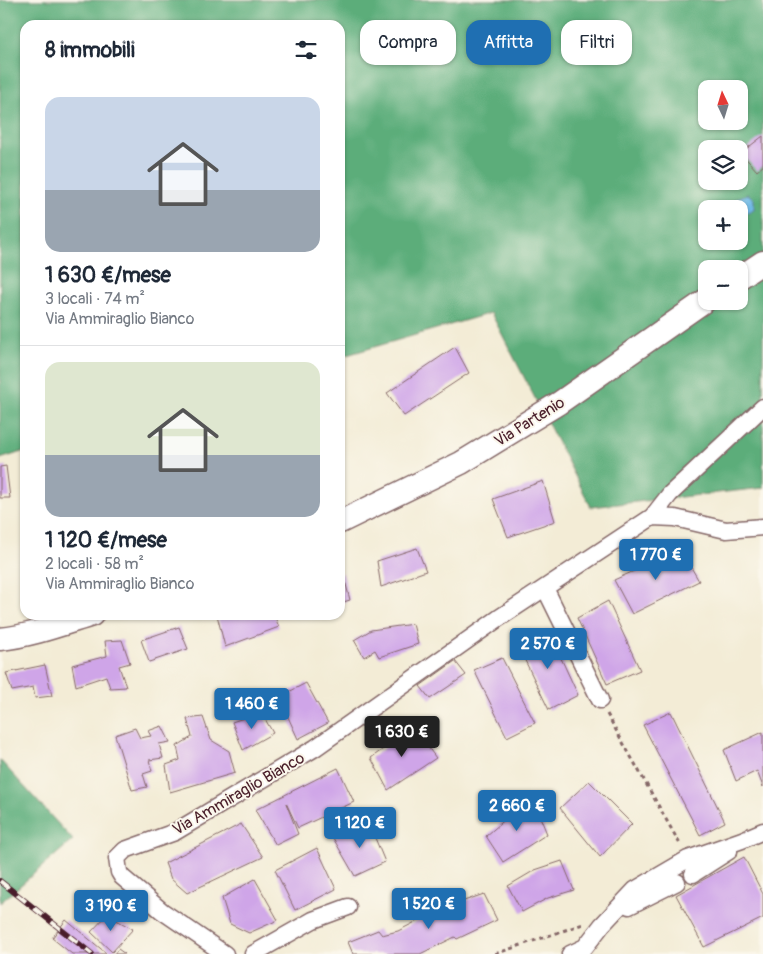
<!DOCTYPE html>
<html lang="it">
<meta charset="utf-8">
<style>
:root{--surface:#fff;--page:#f2f2f3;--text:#1f2937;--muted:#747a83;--line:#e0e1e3;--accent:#1f6fb2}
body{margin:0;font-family:Pangolin,sans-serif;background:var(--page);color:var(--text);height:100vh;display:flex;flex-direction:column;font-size:19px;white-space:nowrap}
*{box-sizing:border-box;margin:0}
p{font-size:16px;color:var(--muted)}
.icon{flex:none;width:28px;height:28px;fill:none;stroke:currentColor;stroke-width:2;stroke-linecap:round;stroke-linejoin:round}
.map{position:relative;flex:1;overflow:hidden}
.side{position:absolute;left:20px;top:20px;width:325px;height:600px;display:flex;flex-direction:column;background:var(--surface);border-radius:15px;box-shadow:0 1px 4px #0004}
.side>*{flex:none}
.guide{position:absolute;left:360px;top:20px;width:328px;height:45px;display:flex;gap:10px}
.needle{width:32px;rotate:356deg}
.buttons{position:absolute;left:698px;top:80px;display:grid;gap:10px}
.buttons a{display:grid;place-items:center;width:50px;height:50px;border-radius:10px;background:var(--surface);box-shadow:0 1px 4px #0004;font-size:25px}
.price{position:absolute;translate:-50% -42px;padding:0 11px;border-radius:5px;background:var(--accent);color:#fff;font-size:16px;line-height:32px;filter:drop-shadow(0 1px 2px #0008)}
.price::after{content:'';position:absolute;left:50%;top:30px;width:15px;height:11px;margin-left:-8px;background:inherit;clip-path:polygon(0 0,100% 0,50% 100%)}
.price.selected{background:#222;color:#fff}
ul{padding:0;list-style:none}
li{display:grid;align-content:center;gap:10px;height:265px;padding:0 25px}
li+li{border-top:1px solid var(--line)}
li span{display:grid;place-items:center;height:155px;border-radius:15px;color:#555}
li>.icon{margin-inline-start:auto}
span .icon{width:90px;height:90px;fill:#fffc;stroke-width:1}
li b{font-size:21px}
h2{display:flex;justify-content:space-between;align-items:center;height:60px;padding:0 25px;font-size:21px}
.tag{padding:0 18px;border-radius:15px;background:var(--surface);box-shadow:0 1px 4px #0004;font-size:18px;line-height:45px}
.tag.selected{background:var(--accent);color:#fff}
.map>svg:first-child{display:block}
.forest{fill:#5cad7a;stroke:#536652;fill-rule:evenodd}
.water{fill:#70bbe9;stroke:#5d6d8a}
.building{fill:#cfa5e8}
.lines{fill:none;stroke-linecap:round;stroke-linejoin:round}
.minor-casing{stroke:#856767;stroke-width:19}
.secondary-casing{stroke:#856767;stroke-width:25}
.path{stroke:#856767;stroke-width:3;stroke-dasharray:4 4;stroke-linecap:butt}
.minor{stroke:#fff;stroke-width:16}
.secondary{stroke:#fff;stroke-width:22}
.rail-casing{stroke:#4a1f2b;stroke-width:5.5}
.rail{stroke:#fbf7ec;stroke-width:4;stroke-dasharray:11;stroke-linecap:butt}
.labels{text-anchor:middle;stroke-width:4;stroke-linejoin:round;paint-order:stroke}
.street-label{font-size:16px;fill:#4a1f2b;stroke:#fbf7ec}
</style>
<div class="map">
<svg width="763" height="954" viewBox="0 0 763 954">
<rect width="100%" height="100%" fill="#fbf7ec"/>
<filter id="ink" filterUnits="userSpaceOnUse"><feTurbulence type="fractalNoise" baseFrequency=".02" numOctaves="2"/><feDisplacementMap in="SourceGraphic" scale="10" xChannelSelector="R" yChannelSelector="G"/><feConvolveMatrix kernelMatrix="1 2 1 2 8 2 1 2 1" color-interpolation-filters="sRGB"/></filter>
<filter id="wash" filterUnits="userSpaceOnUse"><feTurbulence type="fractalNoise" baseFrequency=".0096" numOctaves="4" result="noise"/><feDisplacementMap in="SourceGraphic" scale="20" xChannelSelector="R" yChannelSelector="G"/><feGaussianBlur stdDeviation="1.12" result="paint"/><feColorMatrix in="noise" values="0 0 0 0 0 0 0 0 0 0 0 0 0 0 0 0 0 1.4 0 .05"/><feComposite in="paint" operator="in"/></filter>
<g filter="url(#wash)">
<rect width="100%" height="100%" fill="#f3ecd6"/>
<!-- forest -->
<path class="forest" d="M 0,0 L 763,0 L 763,488 L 591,507 L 491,313 L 340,357 L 340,25 L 25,25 L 25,451 L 0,459 ZM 706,89 L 739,89 L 739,121 L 706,121 ZM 706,149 L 739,149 L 739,181 L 706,181 ZM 706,209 L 739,209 L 739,241 L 706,241 ZM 706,269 L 739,269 L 739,301 L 706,301 Z
M 0,760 L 73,840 L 0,903 Z"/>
<!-- water -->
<path class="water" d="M 748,194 L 754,199 L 754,209 L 739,217 L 739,209 L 717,209 L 742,196 Z"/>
<g id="blocks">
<!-- building -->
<path class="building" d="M 763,136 L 763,166 L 757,171 L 741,153 Z
M 455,347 L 469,373 L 404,416 L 387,393 Z
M 6,466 L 10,498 L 0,498 L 0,467 Z
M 543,481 L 555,521 L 508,537 L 493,499 Z
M 417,548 L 426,571 L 381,587 L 377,561 Z
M 681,550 L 699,581 L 632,614 L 614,580 Z
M 343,573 L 350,600 L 340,603 L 340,574 Z
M 608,601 L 640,670 L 607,684 L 577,618 Z
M 217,615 L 274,615 L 279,627 L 225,647 Z
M 413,624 L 418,644 L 379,657 L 375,650 L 364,657 L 354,640 L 371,630 Z
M 179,627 L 188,649 L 149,662 L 141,640 Z
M 548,630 L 578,695 L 549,710 L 517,644 Z
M 122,640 L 130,663 L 119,666 L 126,687 L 110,688 L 106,676 L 76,686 L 72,665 L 107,656 L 105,641 Z
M 502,658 L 535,723 L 507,737 L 474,670 Z
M 455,661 L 466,675 L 430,699 L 420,686 Z
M 45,665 L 52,696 L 35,698 L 33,687 L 12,691 L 6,673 Z
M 306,683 L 328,723 L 298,739 L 279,697 Z
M 261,712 L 273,733 L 243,750 L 232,722 Z
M 671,712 L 725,822 L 700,835 L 643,725 Z
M 203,717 L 211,740 L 229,751 L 235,773 L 170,792 L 166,765 L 180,760 L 177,746 L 192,737 L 187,719 Z
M 162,726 L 170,742 L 159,744 L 163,758 L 149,760 L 152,771 L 143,774 L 147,787 L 132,790 L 115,735 L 135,728 L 140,738 L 151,736 L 148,731 Z
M 413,727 L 436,758 L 388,790 L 371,758 Z
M 763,732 L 763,787 L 757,771 L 736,781 L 724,750 Z
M 338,768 L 354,802 L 298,828 L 286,803 L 298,834 L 276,845 L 255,810 Z
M 589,781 L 632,824 L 600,857 L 560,808 Z
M 534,802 L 547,834 L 503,862 L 486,836 L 516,810 Z
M 368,821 L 385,862 L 355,876 L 333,838 Z
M 241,824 L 263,857 L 187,893 L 171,879 L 165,863 Z
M 317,848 L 336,889 L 295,910 L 275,870 Z
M 744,857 L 763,894 L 763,918 L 704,947 L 676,895 Z
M 562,861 L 574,890 L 548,898 L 522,912 L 508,886 L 535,870 Z
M 255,879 L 278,920 L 249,933 L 230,924 L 222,898 Z
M 484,894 L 497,920 L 457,939 L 455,937 L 420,954 L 353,954 L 348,942 L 378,930 L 382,935 L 398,931 L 441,909 Z
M 107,915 L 133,929 L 112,952 L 91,932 Z
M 66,920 L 106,953 L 105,954 L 72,954 L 52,938 Z
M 118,949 L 125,954 L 114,954 Z"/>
</g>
</g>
<g filter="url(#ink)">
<use href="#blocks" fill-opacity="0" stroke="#856767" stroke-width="1"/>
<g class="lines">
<!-- minor casing -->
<g class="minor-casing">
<path id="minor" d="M 652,517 L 675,518 L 726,530 L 763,527
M 545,588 L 600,700
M 693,874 L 729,851
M 629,906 L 677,882
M 225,954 L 162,911 L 122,877 L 119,872 L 117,858 L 125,850 L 175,832 L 315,748 L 499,618 L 652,517 L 670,494 L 763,407
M 253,954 L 313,920 L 348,907
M 570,954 L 585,947 L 602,925 L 635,890 L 688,859 L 742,840 L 763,831"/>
</g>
<!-- secondary casing -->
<g class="secondary-casing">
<path id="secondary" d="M 739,278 L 763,262
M 340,522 L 461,463 L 559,403 L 706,300
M 0,639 C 31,636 63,624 92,615"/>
</g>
<!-- path -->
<path class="path" d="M 607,714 L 681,846
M 495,954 L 583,924"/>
<!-- minor -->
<use href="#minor" class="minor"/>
<!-- secondary -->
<use href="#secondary" class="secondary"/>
<!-- rail casing -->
<g class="rail-casing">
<path id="rail" d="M 0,881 L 92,954"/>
</g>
<!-- rail -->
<use href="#rail" class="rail"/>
</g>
</g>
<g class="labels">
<!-- street labels -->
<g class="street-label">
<text transform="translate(529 421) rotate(-32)" y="6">Via Partenio</text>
<text transform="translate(238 793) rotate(-30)" y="6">Via Ammiraglio Bianco</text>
</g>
</g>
</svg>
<div class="buttons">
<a><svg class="needle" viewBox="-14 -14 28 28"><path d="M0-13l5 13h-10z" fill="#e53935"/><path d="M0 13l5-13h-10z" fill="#747a83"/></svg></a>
<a><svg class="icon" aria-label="layers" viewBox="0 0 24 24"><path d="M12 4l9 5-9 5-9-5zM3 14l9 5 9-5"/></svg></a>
<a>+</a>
<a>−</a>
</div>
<b class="price" style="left:656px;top:581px">1 770 €</b>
<b class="price" style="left:548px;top:670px">2 570 €</b>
<b class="price" style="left:252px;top:730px">1 460 €</b>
<b class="price selected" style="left:402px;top:758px">1 630 €</b>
<b class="price" style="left:517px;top:832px">2 660 €</b>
<b class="price" style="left:360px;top:849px">1 120 €</b>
<b class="price" style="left:429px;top:930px">1 520 €</b>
<b class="price" style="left:111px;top:932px">3 190 €</b>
<div class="guide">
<a class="tag">Compra</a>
<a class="tag selected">Affitta</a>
<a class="tag">Filtri</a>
</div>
<section class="side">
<h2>8 immobili<svg class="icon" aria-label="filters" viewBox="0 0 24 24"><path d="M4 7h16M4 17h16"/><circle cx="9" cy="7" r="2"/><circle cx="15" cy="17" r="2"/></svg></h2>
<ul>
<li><span style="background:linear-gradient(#c9d6e8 60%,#9aa5b1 0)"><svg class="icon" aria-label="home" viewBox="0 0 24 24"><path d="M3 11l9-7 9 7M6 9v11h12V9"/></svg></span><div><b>1 630 €/mese</b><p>3 locali · 74 m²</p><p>Via Ammiraglio Bianco</p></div></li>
<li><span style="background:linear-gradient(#dfe7d0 60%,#9aa5b1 0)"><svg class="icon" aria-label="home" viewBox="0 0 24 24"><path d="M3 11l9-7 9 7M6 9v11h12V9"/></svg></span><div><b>1 120 €/mese</b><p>2 locali · 58 m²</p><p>Via Ammiraglio Bianco</p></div></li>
</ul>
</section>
</div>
